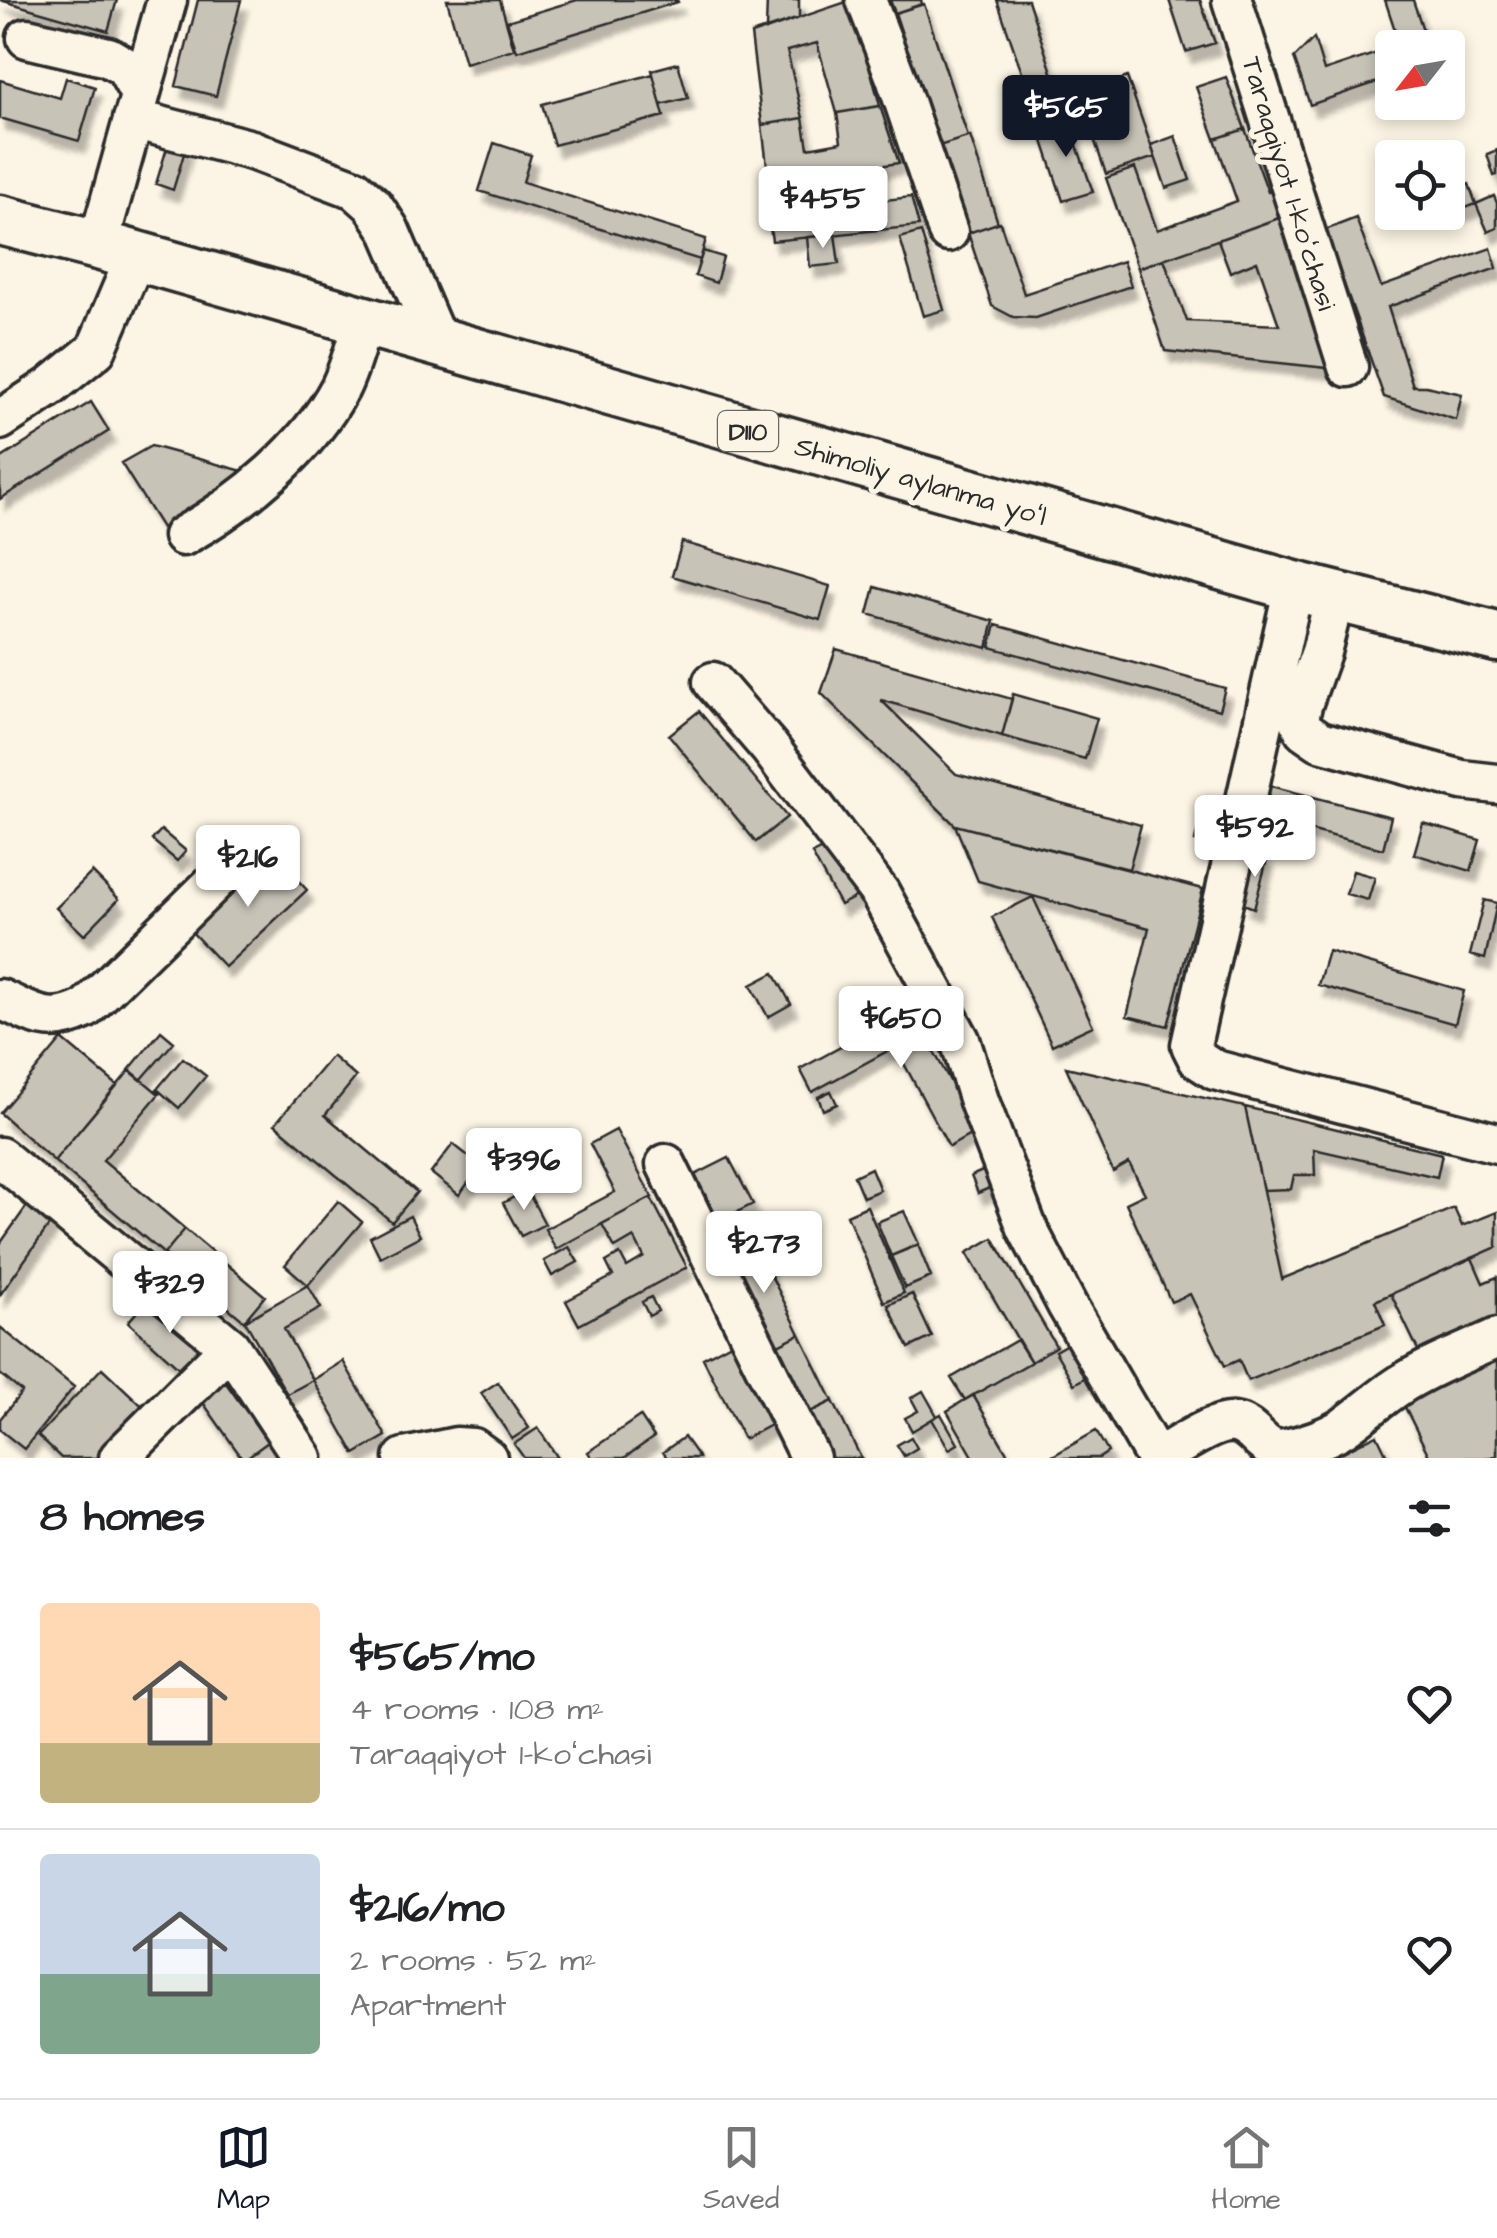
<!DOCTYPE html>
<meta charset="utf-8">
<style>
:root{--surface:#fff;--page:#f2f2f2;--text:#202124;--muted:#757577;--line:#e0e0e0;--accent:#111827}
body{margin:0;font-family:"Architects Daughter",sans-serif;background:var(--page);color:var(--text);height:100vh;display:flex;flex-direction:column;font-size:38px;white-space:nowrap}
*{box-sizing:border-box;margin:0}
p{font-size:32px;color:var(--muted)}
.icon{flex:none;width:55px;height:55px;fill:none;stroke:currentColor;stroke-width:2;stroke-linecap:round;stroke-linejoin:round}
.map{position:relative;height:1458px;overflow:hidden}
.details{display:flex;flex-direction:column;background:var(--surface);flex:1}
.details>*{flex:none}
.needle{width:65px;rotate:239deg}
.buttons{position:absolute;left:1375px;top:30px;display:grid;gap:20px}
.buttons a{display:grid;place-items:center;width:90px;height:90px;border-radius:10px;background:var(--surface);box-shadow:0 5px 15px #0003;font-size:50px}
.price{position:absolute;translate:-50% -85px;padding:0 22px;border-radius:10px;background:#fff;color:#222;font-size:32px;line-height:65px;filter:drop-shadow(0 2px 5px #0008)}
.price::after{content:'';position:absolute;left:50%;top:60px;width:30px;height:22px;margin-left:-15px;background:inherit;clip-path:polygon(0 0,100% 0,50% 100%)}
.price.active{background:var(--accent);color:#fff}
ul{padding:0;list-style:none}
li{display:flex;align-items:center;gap:30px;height:250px;padding:0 40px}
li+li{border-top:2px solid var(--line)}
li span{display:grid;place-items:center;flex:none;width:280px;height:200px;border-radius:10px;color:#555}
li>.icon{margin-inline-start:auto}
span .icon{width:120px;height:120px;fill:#fffc;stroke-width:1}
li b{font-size:42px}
h2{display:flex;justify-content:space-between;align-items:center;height:120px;padding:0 40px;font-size:42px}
.menu{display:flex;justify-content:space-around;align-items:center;height:140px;border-top:2px solid var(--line);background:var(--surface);font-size:28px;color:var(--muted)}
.menu a{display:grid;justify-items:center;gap:5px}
.menu .active{color:var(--accent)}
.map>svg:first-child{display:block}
.building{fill:#c8c3b7;stroke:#2b2b2b;stroke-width:2.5;filter:url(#shadow)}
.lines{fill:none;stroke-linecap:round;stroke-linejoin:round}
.minor-casing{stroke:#2b2b2b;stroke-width:45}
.major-casing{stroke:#2b2b2b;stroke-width:55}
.minor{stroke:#fcf5e5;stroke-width:38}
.major{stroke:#fcf5e5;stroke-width:48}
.labels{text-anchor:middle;stroke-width:10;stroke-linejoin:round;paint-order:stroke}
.shield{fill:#fcf5e5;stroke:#6a6863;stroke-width:2.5}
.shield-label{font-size:25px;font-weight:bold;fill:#2b2b2b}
.street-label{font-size:28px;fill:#2b2b2b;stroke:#fcf5e5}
</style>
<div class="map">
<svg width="1497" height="1458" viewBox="0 0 1497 1458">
<defs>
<filter id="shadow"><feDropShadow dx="6" dy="11" stdDeviation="2.5" flood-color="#0004"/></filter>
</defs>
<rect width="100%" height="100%" fill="#fcf5e5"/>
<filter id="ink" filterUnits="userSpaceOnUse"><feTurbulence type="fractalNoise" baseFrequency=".01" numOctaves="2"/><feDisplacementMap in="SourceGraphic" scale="20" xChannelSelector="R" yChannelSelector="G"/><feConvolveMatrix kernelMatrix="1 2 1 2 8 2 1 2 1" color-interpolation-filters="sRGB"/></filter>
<g filter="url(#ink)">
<!-- building -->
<path class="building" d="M 0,0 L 117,0 L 108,31 Z
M 198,0 L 241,0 L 216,96 L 176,86 Z
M 447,0 L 500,0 L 514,49 L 465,63 Z
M 577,0 L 677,0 L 678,2 L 517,51 L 507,21 Z
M 767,0 L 799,0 L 799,18 L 766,30 Z
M 852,0 L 880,106 L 837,113 L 817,43 L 787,51 L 803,118 L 762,125 L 751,34 Z
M 890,0 L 921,0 L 922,4 L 895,13 Z
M 997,0 L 1028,0 L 1059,93 L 1032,102 Z
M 1169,0 L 1200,0 L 1215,43 L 1186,52 Z
M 1385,0 L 1413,0 L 1429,48 L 1394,48 L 1400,45 Z
M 924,4 L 968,137 L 939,146 L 895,13 Z
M 1314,38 L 1324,71 L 1392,48 L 1392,77 L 1310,105 L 1294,58 Z
M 678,63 L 688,98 L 661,105 L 652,70 Z
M 653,74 L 664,116 L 554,145 L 542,104 Z
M 1127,77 L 1155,157 L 1106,174 L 1079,95 Z
M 1226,77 L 1245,129 L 1215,139 L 1196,87 Z
M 66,78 L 95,87 L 79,141 L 0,118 L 0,80 L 60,98 Z
M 880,106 L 899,163 L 769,182 L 762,125 L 803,118 L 808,148 L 841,142 L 837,113 Z
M 1068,119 L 1093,192 L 1063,201 L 1039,129 Z
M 1245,129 L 1268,192 L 1278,189 L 1288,215 L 1138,268 L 1106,178 L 1135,168 L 1157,230 L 1237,201 L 1215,139 Z
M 970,136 L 998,223 L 968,233 L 939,146 Z
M 1175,136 L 1190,180 L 1166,188 L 1151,145 Z
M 169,141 L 186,147 L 173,190 L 156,184 Z
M 494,143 L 531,155 L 523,182 L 706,239 L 700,260 L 479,191 Z
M 1436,144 L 1440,158 L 1411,158 L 1409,152 Z
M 1497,150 L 1497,175 L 1494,176 L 1487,154 Z
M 1469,184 L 1476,204 L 1458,211 L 1450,191 Z
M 1494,196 L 1497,203 L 1497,228 L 1488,232 L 1476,204 Z
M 911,197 L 919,226 L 772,241 L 768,213 Z
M 1281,217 L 1327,368 L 1165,351 L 1138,268 L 1164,259 L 1187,321 L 1279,325 L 1257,261 L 1230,272 L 1218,240 Z
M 1356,218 L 1381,287 L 1491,248 L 1497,268 L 1388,307 L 1413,386 L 1426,386 L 1462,394 L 1456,420 L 1384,397 L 1325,230 Z
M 1000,222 L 1024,294 L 1123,261 L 1131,286 L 1036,318 L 1013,317 L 992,306 L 968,233 Z
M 921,232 L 944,310 L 923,316 L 900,238 Z
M 835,234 L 839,264 L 810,267 L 807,237 Z
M 703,251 L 723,257 L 716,283 L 695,276 Z
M 91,402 L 109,431 L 0,499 L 0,459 Z
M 151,446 L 250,473 L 164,531 L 121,463 Z
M 682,542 L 830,586 L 820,620 L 672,576 Z
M 875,587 L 994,621 L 987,648 L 868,614 Z
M 996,625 L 1225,688 L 1219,710 L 990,647 Z
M 836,649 L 1012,699 L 1002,736 L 881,700 L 956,774 L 1141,825 L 1129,869 L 955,825 L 821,693 Z
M 1013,694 L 1097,718 L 1085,759 L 1002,736 Z
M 699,711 L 787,817 L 756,842 L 669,735 Z
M 1263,784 L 1391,817 L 1383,849 L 1255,816 Z
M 1204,801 L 1225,805 L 1217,845 L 1195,841 Z
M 1423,823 L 1480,840 L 1471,871 L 1414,854 Z
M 955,825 L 1203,889 L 1168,1026 L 1127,1016 L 1149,928 L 978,881 Z
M 161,830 L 186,851 L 177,861 L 152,840 Z
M 834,843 L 861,894 L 840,905 L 812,854 Z
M 272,853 L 307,890 L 225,967 L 190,930 Z
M 1256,853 L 1268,856 L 1254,908 L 1243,904 Z
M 1353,871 L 1375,877 L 1368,900 L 1346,894 Z
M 92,872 L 119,899 L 84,935 L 56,908 Z
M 1033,897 L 1093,1026 L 1052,1045 L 992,917 Z
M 1484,900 L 1497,903 L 1485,959 L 1470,955 Z
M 1328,951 L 1464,991 L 1455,1024 L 1318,985 Z
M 774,973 L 791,1004 L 768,1017 L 751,985 Z
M 911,1009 L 977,1131 L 949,1147 L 895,1047 L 812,1092 L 800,1069 Z
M 161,1031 L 174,1042 L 141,1080 L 129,1070 Z
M 62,1039 L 117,1085 L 54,1161 L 0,1113 Z
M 332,1056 L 356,1077 L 325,1115 L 417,1192 L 392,1222 L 275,1124 Z
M 183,1058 L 206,1076 L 179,1108 L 157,1089 Z
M 1066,1067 L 1245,1107 L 1282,1279 L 1454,1208 L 1462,1226 L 1497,1212 L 1497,1247 L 1375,1301 L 1385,1325 L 1248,1381 L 1239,1360 L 1225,1366 L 1190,1294 L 1171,1302 L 1126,1203 L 1145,1194 L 1129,1163 L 1113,1172 Z
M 130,1070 L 159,1094 L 103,1160 L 185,1229 L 164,1254 L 54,1161 Z
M 831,1091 L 837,1104 L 823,1110 L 818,1097 Z
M 1245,1107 L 1442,1154 L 1437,1177 L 1314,1149 L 1315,1175 L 1294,1175 L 1291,1189 L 1263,1190 Z
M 616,1130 L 652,1197 L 556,1249 L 545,1229 L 615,1192 L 590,1144 Z
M 453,1144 L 481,1166 L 459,1195 L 431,1173 Z
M 729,1158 L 753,1204 L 719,1221 L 695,1175 Z
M 871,1168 L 880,1190 L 863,1197 L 854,1176 Z
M 987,1169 L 994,1186 L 978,1193 L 971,1176 Z
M 527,1190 L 545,1224 L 521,1236 L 503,1203 Z
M 651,1198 L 687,1267 L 579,1325 L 566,1301 L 613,1276 L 606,1262 L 620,1254 L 627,1267 L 644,1257 L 634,1237 L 615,1248 L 602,1224 Z
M 338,1201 L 362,1222 L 308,1285 L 285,1265 Z
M 29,1203 L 53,1220 L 0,1295 L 0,1244 Z
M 867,1206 L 904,1293 L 884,1302 L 847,1215 Z
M 904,1211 L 919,1244 L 891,1256 L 877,1222 Z
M 410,1216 L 420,1236 L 380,1257 L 370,1237 Z
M 185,1229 L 265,1296 L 244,1321 L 164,1254 Z
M 993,1238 L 1056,1346 L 1031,1362 L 967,1253 Z
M 756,1245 L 800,1334 L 772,1348 L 728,1259 Z
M 918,1245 L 931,1277 L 905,1288 L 891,1256 Z
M 569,1247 L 578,1262 L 552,1276 L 544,1261 Z
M 1472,1258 L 1483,1283 L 1497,1277 L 1497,1317 L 1419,1352 L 1391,1294 Z
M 308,1285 L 321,1308 L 284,1329 L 313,1380 L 287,1394 L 245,1321 Z
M 912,1294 L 932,1337 L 909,1348 L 888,1305 Z
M 151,1296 L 211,1350 L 188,1376 L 128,1322 Z
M 651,1297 L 658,1311 L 649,1316 L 642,1302 Z
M 0,1327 L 74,1387 L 24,1449 L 0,1430 L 0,1419 L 22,1392 L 0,1374 Z
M 800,1334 L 833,1401 L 804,1415 L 772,1348 Z
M 1017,1340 L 1031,1362 L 965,1400 L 951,1378 Z
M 731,1343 L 772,1424 L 744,1439 L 703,1358 Z
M 1067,1344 L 1086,1377 L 1074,1384 L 1055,1351 Z
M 1497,1349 L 1497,1455 L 1490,1458 L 1430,1458 L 1400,1397 Z
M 343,1361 L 386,1436 L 355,1454 L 313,1380 Z
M 102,1368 L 153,1416 L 114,1458 L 61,1458 L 38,1436 Z
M 221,1376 L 268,1442 L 246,1458 L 242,1458 L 197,1394 Z
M 498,1382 L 529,1428 L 512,1439 L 481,1393 Z
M 923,1391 L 937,1416 L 912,1431 L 905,1418 L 918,1411 L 911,1398 Z
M 973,1395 L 1010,1458 L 974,1458 L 947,1411 Z
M 833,1401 L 861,1458 L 826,1458 L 804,1415 Z
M 941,1414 L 958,1444 L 949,1449 L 932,1419 Z
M 640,1416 L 654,1437 L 624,1458 L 592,1458 L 588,1452 Z
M 538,1428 L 558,1458 L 524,1458 L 514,1444 Z
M 1096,1431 L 1108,1452 L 1099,1458 L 1049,1458 Z
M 1377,1435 L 1388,1458 L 1330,1458 Z
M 684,1437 L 699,1458 L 667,1458 L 663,1452 Z
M 911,1437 L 917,1448 L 904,1456 L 897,1445 Z
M 270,1440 L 283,1458 L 246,1458 L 268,1442 Z"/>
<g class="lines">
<!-- minor casing -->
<g class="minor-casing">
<path id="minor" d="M 866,0 L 896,78 L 948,232
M 1232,0 L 1348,367
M 27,38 L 108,57 L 125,67 L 140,94
M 133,119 L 252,150 L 355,189 L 373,205 L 389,229 L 438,343
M 98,245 L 167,0
M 0,420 L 50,387 L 96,350 L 136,256
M 183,536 C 242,503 308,449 340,388 C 350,368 356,344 363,322
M 1294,586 L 1191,1045 L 1198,1059 L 1215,1070 L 1497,1143
M 1335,596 L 1321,652 L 1302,705 L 1299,719 L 1304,730 L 1320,741 L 1462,780 L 1497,784
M 713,682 L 769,747 L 880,893 L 960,1040 L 979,1101 L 1027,1228 L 1067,1305 L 1156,1458
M 0,999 C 35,1014 48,1027 85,1009 L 239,858
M 0,1157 L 230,1347 L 303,1458
M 666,1164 L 810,1458
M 119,1458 L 230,1347
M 404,1458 L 456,1447 L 473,1448 L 487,1458
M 1158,1458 C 1175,1448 1215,1420 1234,1423 C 1257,1426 1261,1454 1286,1449 C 1304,1445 1329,1437 1344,1427 C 1363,1414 1380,1398 1400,1385 C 1429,1366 1465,1353 1497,1338"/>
</g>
<!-- major casing -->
<g class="major-casing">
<path id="major" d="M 0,220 L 98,245 L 1294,586 L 1497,637"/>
</g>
<!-- minor -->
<use href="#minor" class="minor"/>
<!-- major -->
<use href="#major" class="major"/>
</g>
</g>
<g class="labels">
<!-- shield labels -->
<rect class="shield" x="718" y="411" width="60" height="40" rx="8"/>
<g class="shield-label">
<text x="748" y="440">D110</text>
</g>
<!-- street labels -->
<g class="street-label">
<text transform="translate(1290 183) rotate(73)" y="10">Taraqqiyot 1-koʻchasi</text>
<text transform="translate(921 480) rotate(16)" y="10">Shimoliy aylanma yoʻl</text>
</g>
</g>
</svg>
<div class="buttons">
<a><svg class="needle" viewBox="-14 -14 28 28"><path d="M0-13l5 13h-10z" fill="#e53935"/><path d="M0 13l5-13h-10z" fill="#757577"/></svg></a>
<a><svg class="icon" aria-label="locate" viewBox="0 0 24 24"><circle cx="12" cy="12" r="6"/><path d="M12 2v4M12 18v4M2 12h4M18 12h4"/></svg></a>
</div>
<b class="price active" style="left:1066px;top:160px">$565</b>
<b class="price" style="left:823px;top:251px">$455</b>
<b class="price" style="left:1255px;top:880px">$592</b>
<b class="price" style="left:248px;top:910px">$216</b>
<b class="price" style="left:901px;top:1071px">$650</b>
<b class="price" style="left:524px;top:1213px">$396</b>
<b class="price" style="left:764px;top:1296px">$273</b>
<b class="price" style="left:170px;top:1336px">$329</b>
</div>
<section class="details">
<h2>8 homes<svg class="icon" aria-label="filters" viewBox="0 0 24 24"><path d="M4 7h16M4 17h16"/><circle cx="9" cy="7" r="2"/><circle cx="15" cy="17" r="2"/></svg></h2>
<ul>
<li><span style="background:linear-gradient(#ffd9b3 70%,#c2b280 0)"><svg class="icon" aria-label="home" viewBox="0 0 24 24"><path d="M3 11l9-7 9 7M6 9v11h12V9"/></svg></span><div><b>$565/mo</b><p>4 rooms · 108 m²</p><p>Taraqqiyot 1-koʻchasi</p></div><svg class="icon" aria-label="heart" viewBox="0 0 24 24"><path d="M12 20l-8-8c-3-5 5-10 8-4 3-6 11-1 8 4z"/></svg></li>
<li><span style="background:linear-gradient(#c9d6e8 60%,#7fa58c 0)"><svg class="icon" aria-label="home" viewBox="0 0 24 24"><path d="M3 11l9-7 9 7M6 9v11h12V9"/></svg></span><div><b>$216/mo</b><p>2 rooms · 52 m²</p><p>Apartment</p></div><svg class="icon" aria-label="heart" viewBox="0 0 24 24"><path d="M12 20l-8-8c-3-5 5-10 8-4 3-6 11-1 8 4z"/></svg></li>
</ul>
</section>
<nav class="menu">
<a class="active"><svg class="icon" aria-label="map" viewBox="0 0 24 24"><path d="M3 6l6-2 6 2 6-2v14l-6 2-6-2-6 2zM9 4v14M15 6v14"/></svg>Map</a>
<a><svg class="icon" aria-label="saved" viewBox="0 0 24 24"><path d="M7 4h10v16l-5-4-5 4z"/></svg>Saved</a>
<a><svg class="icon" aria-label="home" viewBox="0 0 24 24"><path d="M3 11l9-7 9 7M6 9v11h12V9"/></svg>Home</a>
</nav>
